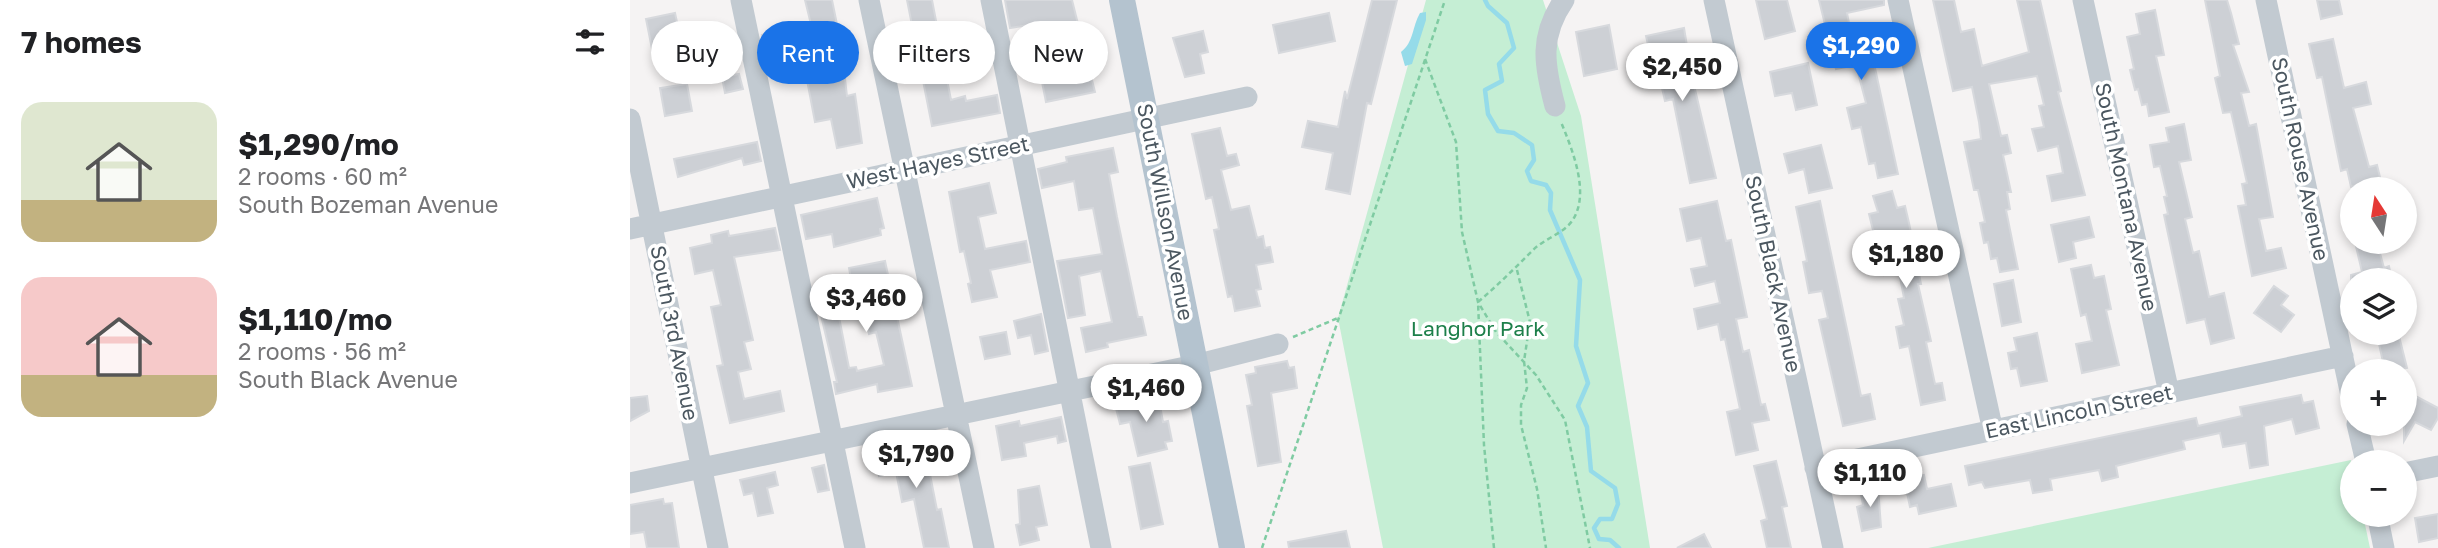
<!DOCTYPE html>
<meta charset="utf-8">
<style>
:root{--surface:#fff;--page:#f6f6f6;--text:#202124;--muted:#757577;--accent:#1a73e8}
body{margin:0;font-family:"Golos Text",sans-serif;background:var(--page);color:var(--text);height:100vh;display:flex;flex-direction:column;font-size:26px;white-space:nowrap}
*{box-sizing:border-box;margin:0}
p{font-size:23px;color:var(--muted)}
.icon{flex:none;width:38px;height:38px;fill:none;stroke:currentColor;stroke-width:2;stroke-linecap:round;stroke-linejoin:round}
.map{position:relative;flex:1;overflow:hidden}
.side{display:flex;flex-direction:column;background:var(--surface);width:630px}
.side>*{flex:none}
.hud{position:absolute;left:21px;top:21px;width:665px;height:63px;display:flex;gap:14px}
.needle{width:46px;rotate:348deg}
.controls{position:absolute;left:1710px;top:177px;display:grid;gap:14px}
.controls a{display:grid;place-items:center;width:77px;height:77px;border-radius:50%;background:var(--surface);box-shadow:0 4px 10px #0003;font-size:35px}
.price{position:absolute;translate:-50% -60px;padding:0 16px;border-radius:24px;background:#fff;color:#222;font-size:23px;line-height:46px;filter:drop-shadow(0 2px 4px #0008)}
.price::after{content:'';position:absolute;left:50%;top:42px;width:21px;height:16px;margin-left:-10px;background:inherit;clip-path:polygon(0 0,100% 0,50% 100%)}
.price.on{background:var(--accent);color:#fff}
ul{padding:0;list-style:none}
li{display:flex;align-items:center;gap:21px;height:175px;padding:0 21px}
li span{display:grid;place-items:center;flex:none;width:196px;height:140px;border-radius:21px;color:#555}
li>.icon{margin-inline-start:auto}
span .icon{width:84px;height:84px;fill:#fffc;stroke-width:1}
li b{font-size:30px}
h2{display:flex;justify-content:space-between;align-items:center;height:84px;padding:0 21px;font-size:30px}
.chip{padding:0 24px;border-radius:32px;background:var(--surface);box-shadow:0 4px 10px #0003;font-size:24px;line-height:63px}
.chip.on{background:var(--accent);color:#fff}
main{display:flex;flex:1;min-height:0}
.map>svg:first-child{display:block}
.green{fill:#c5eed4}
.water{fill:#95dbe9}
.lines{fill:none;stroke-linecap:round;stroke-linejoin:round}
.stream{stroke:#95dbe9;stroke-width:4.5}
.building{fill:#cdd0d5;stroke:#d7d9dd;stroke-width:2;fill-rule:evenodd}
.path{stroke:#7fcba2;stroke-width:2.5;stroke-dasharray:5 3.5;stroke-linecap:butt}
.minor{stroke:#c2cad1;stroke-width:21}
.major{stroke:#b4c3cf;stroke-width:26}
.labels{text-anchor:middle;stroke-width:7;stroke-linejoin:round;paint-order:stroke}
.street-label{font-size:21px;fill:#4b5760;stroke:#fff}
.park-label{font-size:21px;fill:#1d7f4a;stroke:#fff}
</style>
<main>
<section class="side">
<h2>7 homes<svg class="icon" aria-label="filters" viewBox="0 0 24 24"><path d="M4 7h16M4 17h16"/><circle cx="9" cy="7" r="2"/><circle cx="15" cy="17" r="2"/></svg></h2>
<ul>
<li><span style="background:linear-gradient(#dfe7d0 70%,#c2b280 0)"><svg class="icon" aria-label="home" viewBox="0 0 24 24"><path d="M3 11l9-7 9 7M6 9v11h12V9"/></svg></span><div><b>$1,290/mo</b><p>2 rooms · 60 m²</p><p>South Bozeman Avenue</p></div></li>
<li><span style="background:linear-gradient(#f6c9c9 70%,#c2b280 0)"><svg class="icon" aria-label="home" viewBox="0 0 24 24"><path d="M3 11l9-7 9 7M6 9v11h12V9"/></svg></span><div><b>$1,110/mo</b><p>2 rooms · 56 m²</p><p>South Black Avenue</p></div></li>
</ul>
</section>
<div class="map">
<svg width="1808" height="548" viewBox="0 0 1808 548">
<rect width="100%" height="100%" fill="#f5f3f3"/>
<!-- green -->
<path class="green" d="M 796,0 L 913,0 L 951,116 L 1020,548 L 753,548 L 708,318 Z
M 1721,460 L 1722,514 L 1733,515 L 1740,548 L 1298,548 Z"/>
<!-- water -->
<path class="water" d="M 796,12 L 796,20 L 782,64 L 775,66 L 771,52 C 784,42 782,27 790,13 Z"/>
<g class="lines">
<!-- stream -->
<path class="stream" d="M 855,0 L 858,6 L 877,23 L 884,48 L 869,64 L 872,81 L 855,90 L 858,114 L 868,131 L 884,133 L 902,145 L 904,160 L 897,171 L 901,181 L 916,185 L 921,193 L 920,210 L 950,280 L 946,346 L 958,383 L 948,406 L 957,427 L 961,471 L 985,488 L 988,504 L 982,519 L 970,519 L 964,528 L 969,539 L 980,540 L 989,548"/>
</g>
<!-- building -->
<path class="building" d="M 175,0 L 202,0 L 211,44 L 217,96 L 225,94 L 232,143 L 207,148 L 201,119 L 185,122 L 177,80 L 173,81 L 169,61 L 189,57 Z
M 277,0 L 302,0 L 308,31 L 312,30 L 318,58 L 313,59 L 321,100 L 335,96 L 336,101 L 367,95 L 370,113 L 302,126 Z
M 375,0 L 442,0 L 465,92 L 416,102 L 412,82 L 425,79 L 413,23 L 380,28 Z
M 742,0 L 767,0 L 741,104 L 737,103 L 720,194 L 696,189 L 703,153 L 672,147 L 678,121 L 708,127 L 715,91 L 717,99 Z
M 1126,0 L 1157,0 L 1165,31 L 1135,39 Z
M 1189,0 L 1254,0 L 1254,5 L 1217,13 L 1224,49 L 1240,45 L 1268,174 L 1248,178 L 1245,163 L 1239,164 L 1231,127 L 1222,129 L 1217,108 L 1236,103 L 1226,65 L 1206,69 Z
M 1303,0 L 1324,0 L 1331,32 L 1344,29 L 1352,66 L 1399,52 L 1387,0 L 1410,0 L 1431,91 L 1428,92 L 1455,195 L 1422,201 L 1417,176 L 1433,173 L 1428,146 L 1408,151 L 1402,129 L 1414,127 L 1409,106 L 1414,105 L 1407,76 L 1359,84 L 1371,136 L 1377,135 L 1381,153 L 1373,155 L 1381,192 L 1377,192 L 1380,209 L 1376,210 L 1388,269 L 1370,272 L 1367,258 L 1361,259 L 1358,242 L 1354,243 L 1350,223 L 1355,222 L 1348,190 L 1344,190 L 1334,142 L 1351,139 L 1349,122 L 1342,87 L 1323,91 Z
M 1575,0 L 1597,0 L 1601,13 L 1609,44 L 1603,45 L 1619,92 L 1611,93 L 1619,126 L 1626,124 L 1643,217 L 1629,219 L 1636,251 L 1651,248 L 1656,268 L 1622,276 L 1608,206 L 1616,205 L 1612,184 L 1617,183 L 1601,112 L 1593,113 L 1585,78 L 1590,76 Z
M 1687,0 L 1709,0 L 1712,14 L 1691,19 Z
M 1525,10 L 1534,55 L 1526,56 L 1539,112 L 1519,116 L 1517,104 L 1512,105 L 1508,89 L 1505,90 L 1500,70 L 1504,69 L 1497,37 L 1510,34 L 1506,14 Z
M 45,13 L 52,45 L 23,54 L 16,19 Z
M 699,13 L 705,41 L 649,53 L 643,25 Z
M 979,25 L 987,69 L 954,76 L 946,32 Z
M 1054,28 L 1057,46 L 1046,48 L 1053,83 L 1063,81 L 1086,178 L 1060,183 L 1043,99 L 1035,101 L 1029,75 L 1025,76 L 1016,36 Z
M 148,31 L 152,50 L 136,54 L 132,35 Z
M 573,31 L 578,52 L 570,54 L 574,73 L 555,77 L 543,38 Z
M 1703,39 L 1714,88 L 1736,82 L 1741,104 L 1723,108 L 1739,167 L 1747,165 L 1750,177 L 1721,187 L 1717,169 L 1711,171 L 1692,77 L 1687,78 L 1679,44 Z
M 1178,63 L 1187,105 L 1166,110 L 1162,93 L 1145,96 L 1140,72 Z
M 109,74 L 113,89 L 95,93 L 92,77 Z
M 57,84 L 62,111 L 35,116 L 30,88 Z
M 1554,124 L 1561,160 L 1549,162 L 1562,217 L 1555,219 L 1563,253 L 1569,251 L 1579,297 L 1594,293 L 1604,338 L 1581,344 L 1575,319 L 1557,323 L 1534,215 L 1538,214 L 1534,197 L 1537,196 L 1530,166 L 1524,167 L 1520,145 L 1539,142 L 1536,128 Z
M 590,128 L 597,156 L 606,154 L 609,165 L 591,170 L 601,210 L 619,206 L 627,238 L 633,236 L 635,248 L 640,247 L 643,262 L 626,265 L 631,289 L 626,290 L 630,306 L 605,311 L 602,296 L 598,297 L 584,230 L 589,229 L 582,197 L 576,199 L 562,134 Z
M 127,142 L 131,161 L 114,165 L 112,158 L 48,177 L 44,159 Z
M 1191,145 L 1202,188 L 1179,193 L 1174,169 L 1159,173 L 1154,154 Z
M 483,148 L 488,172 L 479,174 L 487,217 L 508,317 L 512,317 L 516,335 L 477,343 L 478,347 L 456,352 L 451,328 L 482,322 L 471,271 L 449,276 L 455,315 L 438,318 L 427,261 L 472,254 L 463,208 L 449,210 L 444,181 L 412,188 L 408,169 L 437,162 L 436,157 Z
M 359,183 L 366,213 L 348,217 L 355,249 L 396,241 L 400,262 L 360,270 L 367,297 L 342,302 L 338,284 L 341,283 L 334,251 L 330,252 L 319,192 Z
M 1262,191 L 1267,208 L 1275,206 L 1279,223 L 1291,284 L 1288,284 L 1301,341 L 1296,342 L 1305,384 L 1312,383 L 1315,400 L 1291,405 L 1279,346 L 1270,348 L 1266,327 L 1274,325 L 1268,299 L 1274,298 L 1269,272 L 1254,275 L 1239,214 L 1248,212 L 1243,196 Z
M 247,198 L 254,228 L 250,229 L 251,235 L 204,247 L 202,234 L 176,239 L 171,215 Z
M 1087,201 L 1096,241 L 1101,240 L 1117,317 L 1106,319 L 1113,352 L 1119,350 L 1131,405 L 1135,404 L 1139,420 L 1122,423 L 1128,450 L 1106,455 L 1097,412 L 1110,409 L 1095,339 L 1091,340 L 1088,324 L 1068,329 L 1064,309 L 1090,303 L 1085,281 L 1065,286 L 1061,269 L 1077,266 L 1071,238 L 1057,241 L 1050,209 Z
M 1190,201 L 1231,396 L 1240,394 L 1245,419 L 1213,426 L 1189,320 L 1198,318 L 1192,291 L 1179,293 L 1173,262 L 1177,261 L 1166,207 Z
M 1459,217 L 1464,237 L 1443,242 L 1446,258 L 1429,262 L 1421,225 Z
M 145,228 L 150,250 L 104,257 L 123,340 L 114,342 L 121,369 L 108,372 L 114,399 L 150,391 L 154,411 L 100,423 L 87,366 L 93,365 L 81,307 L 91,305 L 83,270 L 65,274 L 60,248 L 82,243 L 81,235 L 98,231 L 99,236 Z
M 1725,242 L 1747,242 L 1754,268 L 1759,266 L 1762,280 L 1721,280 L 1721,275 L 1732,272 Z
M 255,261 L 282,386 L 248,392 L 247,384 L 206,394 L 204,382 L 207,382 L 188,303 L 224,295 L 219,268 ZM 234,312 L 239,334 L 246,332 L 254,365 L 227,371 L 226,367 L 219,368 L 209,317 Z
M 1461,265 L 1464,278 L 1474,276 L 1481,309 L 1476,310 L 1489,365 L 1452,373 L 1446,344 L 1462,341 L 1456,314 L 1451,316 L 1441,269 Z
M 1383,280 L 1391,322 L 1372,326 L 1364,284 Z
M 1644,286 L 1658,296 L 1651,305 L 1664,315 L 1651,332 L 1624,313 Z
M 411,314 L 418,351 L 405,354 L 401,335 L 388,338 L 384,321 Z
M 376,332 L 380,354 L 355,359 L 350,337 Z
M 1750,332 L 1768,332 L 1777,368 L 1755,371 L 1749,344 L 1753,343 Z
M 1407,333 L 1417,381 L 1391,386 L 1387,368 L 1381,369 L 1378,353 L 1387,351 L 1384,338 Z
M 657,361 L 659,368 L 664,367 L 667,388 L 641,393 L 651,462 L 628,466 L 617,406 L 622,405 L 616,375 L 626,373 L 625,367 Z
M 1774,390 L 1808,408 L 1808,418 L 1801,430 L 1785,422 L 1774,441 Z
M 528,395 L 533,422 L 538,421 L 542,441 L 535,442 L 537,449 L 508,456 L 500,422 L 490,424 L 485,404 Z
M 1671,395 L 1673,403 L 1683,401 L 1689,428 L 1666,434 L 1662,419 L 1634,426 L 1638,465 L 1620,468 L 1616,443 L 1593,447 L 1590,433 L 1553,441 L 1555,449 L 1486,466 L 1488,477 L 1472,481 L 1469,470 L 1420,479 L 1422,490 L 1403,493 L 1400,480 L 1355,488 L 1352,482 L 1339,485 L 1335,466 L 1566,418 L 1568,426 L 1612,416 L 1610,407 Z
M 17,396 L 19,411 L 0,421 L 0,398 Z
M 431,417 L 436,441 L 428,443 L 427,436 L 394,443 L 396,456 L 372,460 L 366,426 L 389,421 L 390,426 Z
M 294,444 L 307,510 L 311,509 L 319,548 L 294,548 L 284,499 L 272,502 L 266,472 L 249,476 L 245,454 Z
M 1146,461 L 1157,506 L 1152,507 L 1161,548 L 1137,548 L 1131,521 L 1137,519 L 1124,466 Z
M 520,463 L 533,524 L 511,529 L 499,467 Z
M 194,465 L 199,490 L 188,492 L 182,468 Z
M 145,472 L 148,485 L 137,488 L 143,513 L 128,516 L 123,493 L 114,495 L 110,480 Z
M 1294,475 L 1297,489 L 1321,484 L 1326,506 L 1289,514 L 1287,505 L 1280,507 L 1274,479 Z
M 409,486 L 417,525 L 406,527 L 409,540 L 390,545 L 386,525 L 390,524 L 388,490 Z
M 1248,486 L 1251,527 L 1232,531 L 1227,507 L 1233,505 L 1230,489 Z
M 33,499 L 34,504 L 42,503 L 49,548 L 17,548 L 14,532 L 0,534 L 0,505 Z
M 1808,514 L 1808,538 L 1789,542 L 1785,518 Z
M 716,531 L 720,548 L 659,548 L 658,542 Z
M 1074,534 L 1081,548 L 1047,548 Z"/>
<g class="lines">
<!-- path -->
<path class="path" d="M 795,59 L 826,142 L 832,232 L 848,302 L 866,332 L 906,375 L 935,420 L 960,548
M 887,270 L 900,322 L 894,361 L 897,388 L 891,405 L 891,425 L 907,489 L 916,548
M 663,337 L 708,318
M 632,548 L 815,0
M 864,548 L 854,445 L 848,302 C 868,285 885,268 903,250 C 914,239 934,233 942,221 C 961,194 942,149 931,122"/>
<!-- minor -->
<path class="minor" d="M 111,0 L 225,548
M 239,0 L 354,548
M 361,0 L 471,548
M 1084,0 L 1203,548
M 1268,0 L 1363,431
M 1453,0 L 1539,393
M 1636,0 L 1722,400
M 925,106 C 914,65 909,36 934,0
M 0,119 L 88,548
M 0,229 L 617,97
M 1727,424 L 1736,462
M 1185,468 L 1713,356
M 1774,473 L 1808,466
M 0,483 L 565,365 L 648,344
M 1747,514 L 1754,548"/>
<!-- major -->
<path class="major" d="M 492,0 L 602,548"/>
</g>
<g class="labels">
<!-- street labels -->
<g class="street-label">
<text transform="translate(1670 159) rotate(78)" y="7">South Rouse Avenue</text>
<text transform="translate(308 163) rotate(-12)" y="7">West Hayes Street</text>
<text transform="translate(1496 197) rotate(78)" y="7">South Montana Avenue</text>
<text transform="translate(535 212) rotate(79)" y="7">South Willson Avenue</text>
<text transform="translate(1143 274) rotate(78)" y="7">South Black Avenue</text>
<text transform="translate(44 333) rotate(79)" y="7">South 3rd Avenue</text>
<text transform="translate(1449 412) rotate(-12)" y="7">East Lincoln Street</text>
</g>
<!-- park labels -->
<g class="park-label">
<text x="848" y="336">Langhor Park</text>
</g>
</g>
</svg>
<div class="controls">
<a><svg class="needle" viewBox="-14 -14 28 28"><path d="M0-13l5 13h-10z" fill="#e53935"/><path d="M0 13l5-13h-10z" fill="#757577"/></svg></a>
<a><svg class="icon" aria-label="layers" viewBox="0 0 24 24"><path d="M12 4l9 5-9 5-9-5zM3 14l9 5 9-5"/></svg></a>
<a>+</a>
<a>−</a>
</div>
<b class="price on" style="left:1231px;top:82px">$1,290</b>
<b class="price" style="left:1052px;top:103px">$2,450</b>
<b class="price" style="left:1276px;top:290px">$1,180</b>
<b class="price" style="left:236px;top:334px">$3,460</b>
<b class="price" style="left:516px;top:424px">$1,460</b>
<b class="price" style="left:286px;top:490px">$1,790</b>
<b class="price" style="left:1240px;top:509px">$1,110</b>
<div class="hud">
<a class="chip">Buy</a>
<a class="chip on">Rent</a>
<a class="chip">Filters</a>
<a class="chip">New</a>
</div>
</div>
</main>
